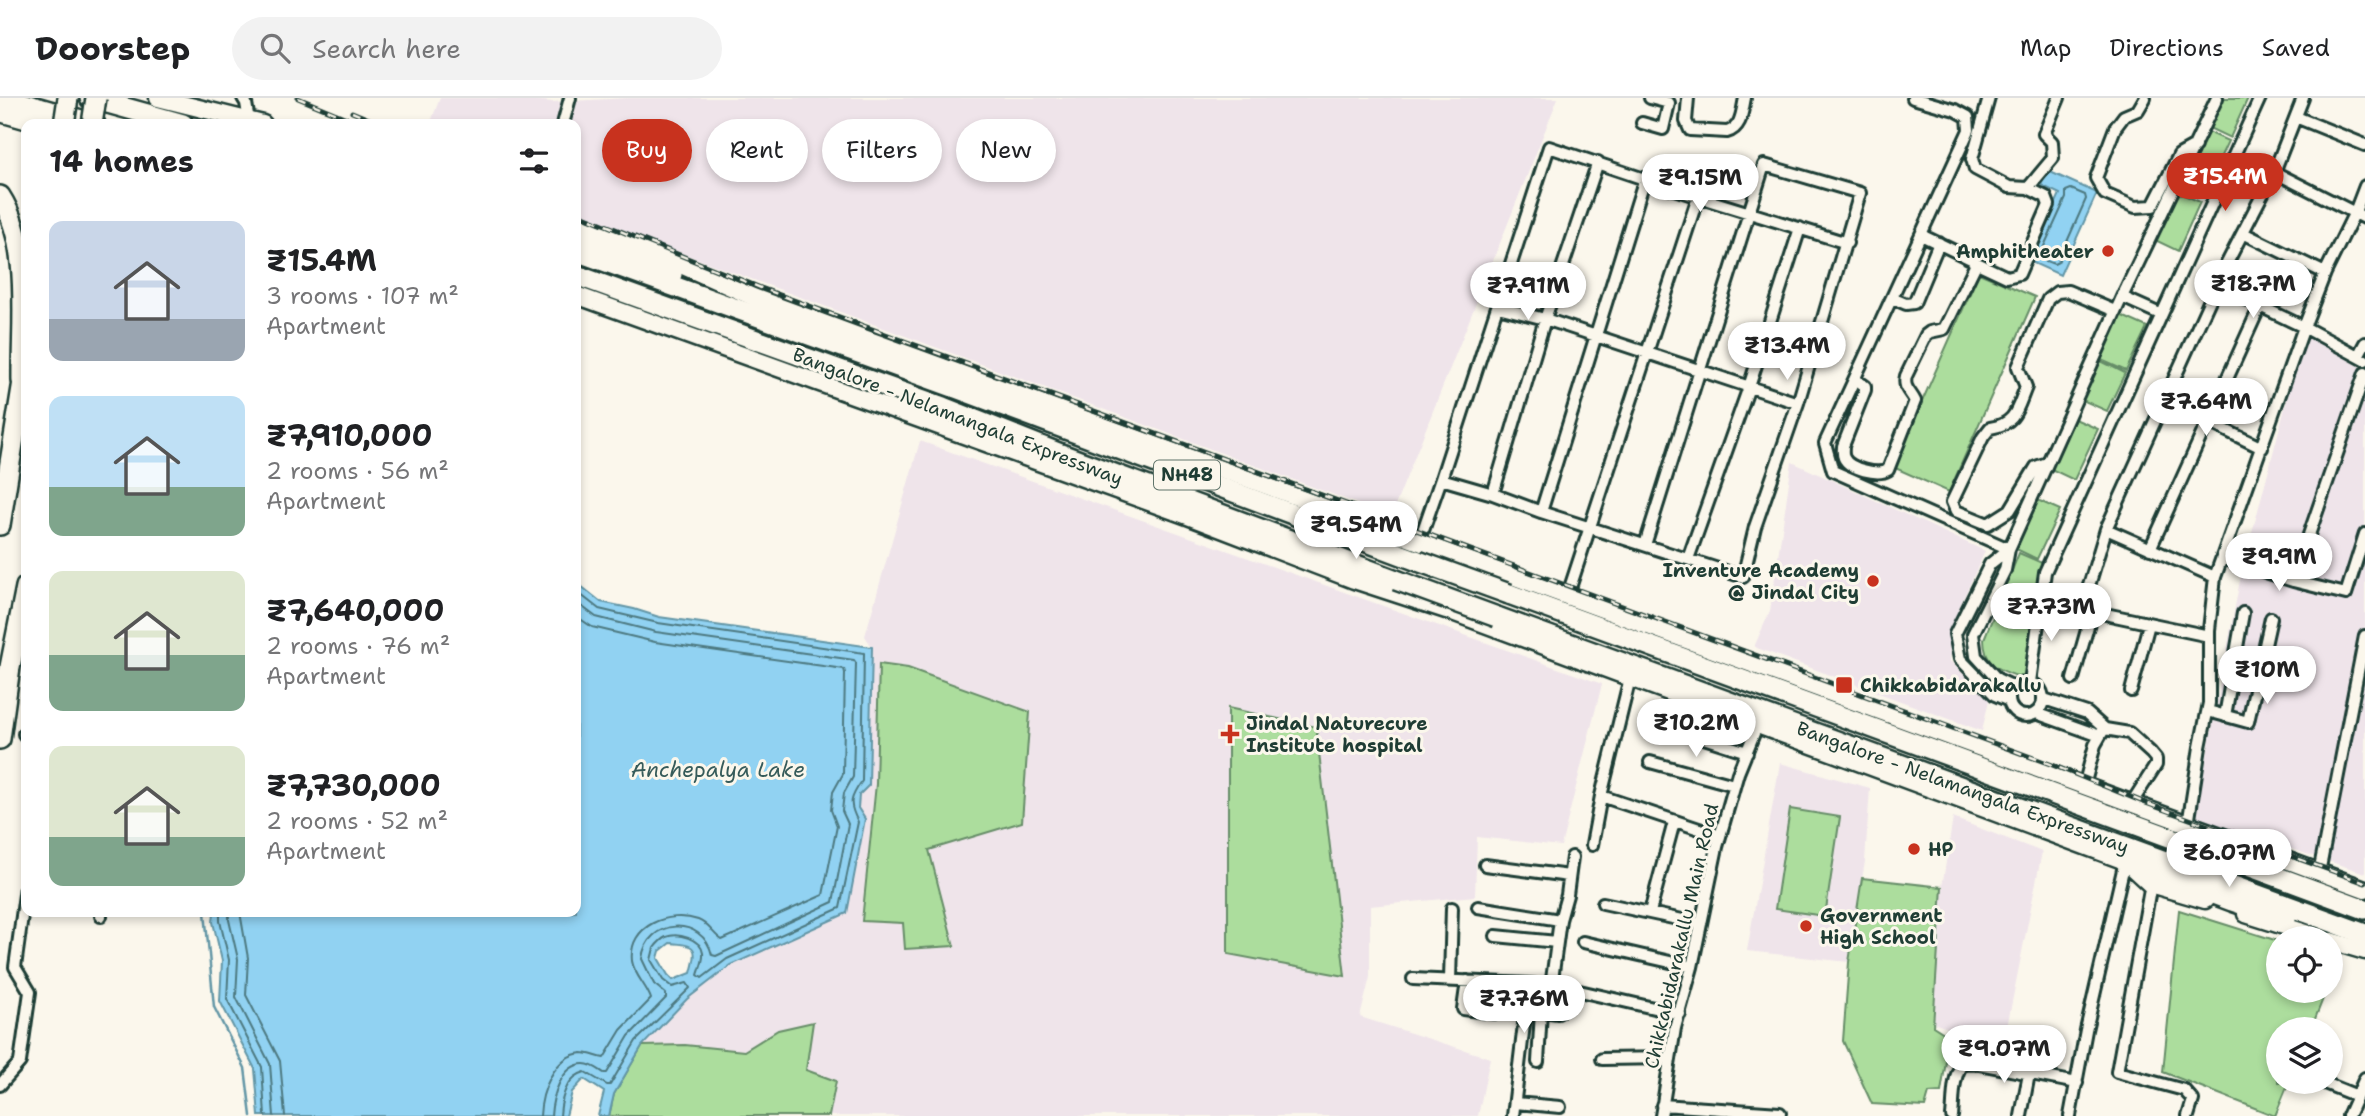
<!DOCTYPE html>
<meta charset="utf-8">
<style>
:root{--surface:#fff;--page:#f2f2f2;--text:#202124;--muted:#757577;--line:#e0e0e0;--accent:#c8321e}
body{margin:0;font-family:"Shantell Sans",sans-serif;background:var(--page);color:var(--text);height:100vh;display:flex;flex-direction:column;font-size:26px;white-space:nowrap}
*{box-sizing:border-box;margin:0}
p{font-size:23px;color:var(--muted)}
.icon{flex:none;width:38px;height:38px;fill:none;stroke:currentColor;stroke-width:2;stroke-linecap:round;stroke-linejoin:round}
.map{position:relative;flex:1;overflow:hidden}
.panel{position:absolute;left:21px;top:21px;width:560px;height:798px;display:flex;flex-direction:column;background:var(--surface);border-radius:14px;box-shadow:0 4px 10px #0003}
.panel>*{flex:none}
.banner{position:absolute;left:602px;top:21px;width:665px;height:63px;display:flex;gap:14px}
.controls{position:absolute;left:2266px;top:828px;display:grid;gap:14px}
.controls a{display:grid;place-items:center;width:77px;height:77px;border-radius:50%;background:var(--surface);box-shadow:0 4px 10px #0003;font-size:35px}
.price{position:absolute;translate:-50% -60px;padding:0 16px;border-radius:24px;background:#fff;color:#222;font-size:23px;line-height:46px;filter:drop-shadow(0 2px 4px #0008)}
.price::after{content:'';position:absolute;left:50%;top:42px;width:21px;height:16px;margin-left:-10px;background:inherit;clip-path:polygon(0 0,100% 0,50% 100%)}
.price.on{background:var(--accent);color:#fff}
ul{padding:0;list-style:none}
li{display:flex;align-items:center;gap:21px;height:175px;padding:0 28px}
li span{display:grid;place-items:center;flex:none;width:196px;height:140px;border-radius:14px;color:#555}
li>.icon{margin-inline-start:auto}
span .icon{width:84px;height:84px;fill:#fffc;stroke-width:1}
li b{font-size:30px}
h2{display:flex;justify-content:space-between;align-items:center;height:84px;padding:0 28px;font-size:30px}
.chip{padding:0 24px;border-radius:32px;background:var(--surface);box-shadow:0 4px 10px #0003;font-size:24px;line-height:63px}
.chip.on{background:var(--accent);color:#fff}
header{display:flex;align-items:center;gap:42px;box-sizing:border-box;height:98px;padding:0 35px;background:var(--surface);border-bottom:2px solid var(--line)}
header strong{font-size:33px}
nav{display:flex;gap:38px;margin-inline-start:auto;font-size:24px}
.search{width:490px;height:63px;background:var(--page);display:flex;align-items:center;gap:18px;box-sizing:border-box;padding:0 24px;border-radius:38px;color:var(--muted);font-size:26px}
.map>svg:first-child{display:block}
.built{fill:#efe4ea}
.green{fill:#acdd9d;stroke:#668d68;stroke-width:2}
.water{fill:#91d2f2;stroke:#6396a6;stroke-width:2;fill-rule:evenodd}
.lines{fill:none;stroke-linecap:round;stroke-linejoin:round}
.shore{stroke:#4d7980;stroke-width:2}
.stream{stroke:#6396a6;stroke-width:2.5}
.street-casing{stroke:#1f3d34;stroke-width:16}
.secondary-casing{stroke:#1f3d34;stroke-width:21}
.highway-casing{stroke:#1f3d34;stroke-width:24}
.street{stroke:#fbf7ec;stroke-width:10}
.secondary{stroke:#fbf7ec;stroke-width:16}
.highway{stroke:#fbf7ec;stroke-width:19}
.rail-casing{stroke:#1f3d34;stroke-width:5}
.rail{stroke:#fbf7ec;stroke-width:2.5;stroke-dasharray:8;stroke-linecap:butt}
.highway-bridge-casing{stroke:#1f3d34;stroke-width:24;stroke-linecap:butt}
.highway-bridge{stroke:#fbf7ec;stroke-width:19}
.poi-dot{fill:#c8321e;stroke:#fbf7ec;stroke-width:2.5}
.labels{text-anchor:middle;stroke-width:6;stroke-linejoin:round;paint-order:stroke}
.shield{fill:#fbf7ec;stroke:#61756b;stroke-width:2}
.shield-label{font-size:18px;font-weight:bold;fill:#1f3d34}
.poi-label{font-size:19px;font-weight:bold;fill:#1f3d34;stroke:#fbf7ec;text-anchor:start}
.street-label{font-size:19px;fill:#1f3d34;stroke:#fbf7ec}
.water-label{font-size:21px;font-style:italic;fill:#365b5a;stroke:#fbf7ec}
</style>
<header>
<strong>Doorstep</strong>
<div class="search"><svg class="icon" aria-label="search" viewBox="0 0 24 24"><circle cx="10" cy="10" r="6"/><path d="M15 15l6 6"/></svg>Search here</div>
<nav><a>Map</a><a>Directions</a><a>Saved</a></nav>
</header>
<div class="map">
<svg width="2365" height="1018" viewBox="0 0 2365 1018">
<rect width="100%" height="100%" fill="#fbf7ec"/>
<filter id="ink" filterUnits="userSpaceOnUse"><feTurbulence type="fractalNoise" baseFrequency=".0143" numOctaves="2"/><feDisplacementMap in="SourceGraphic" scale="14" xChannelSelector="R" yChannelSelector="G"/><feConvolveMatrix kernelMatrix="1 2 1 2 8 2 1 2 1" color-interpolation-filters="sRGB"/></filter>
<g filter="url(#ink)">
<!-- built -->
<path class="built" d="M 440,0 L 518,0 L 552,4 L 627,0 L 1558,0 L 1391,418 L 576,116 L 576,26 L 430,26 Z
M 2304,237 L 2365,271 L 2365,775 L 2195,720 L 2241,477 Z
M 920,343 L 1602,586 L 1561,748 L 1477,739 L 1475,798 L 1370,808 L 1370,879 L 1360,919 L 1490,960 L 1478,1018 L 609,1018 L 642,948 L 687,901 L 731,867 L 847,815 L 859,697 L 869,687 L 872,549 L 865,538 Z
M 1792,364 L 1985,453 L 1949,532 L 1950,563 L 1989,602 L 1982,633 L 1754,549 L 1770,513 Z
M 1780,665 L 1870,690 L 1865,763 L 1849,864 L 1747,853 Z
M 1953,720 L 2042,754 L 2003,949 L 1933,925 L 1942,789 Z"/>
<!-- green -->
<path class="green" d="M 2221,0 L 2248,0 L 2230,40 L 2207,29 Z
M 2206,33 L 2228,43 L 2207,88 L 2185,78 Z
M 2175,93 L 2200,104 L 2178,153 L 2153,141 Z
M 1979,175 L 2035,199 L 1949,394 L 1893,369 Z
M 2120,217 L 2147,229 L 2126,273 L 2099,261 Z
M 2099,262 L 2125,275 L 2107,313 L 2080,301 Z
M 2075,321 L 2098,331 L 2074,382 L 2051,371 Z
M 2035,401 L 2060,412 L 2037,461 L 2012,449 Z
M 2019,455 L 2042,465 L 2038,478 L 2028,582 C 2004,573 1984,571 1984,541 Z
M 879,566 L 908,570 L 1030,614 L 1022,724 L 929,752 L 954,848 L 905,851 L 903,825 L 862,823 L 876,686 Z
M 1228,610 L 1316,629 L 1345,878 L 1228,856 Z
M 1790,711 L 1840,719 L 1825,818 L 1775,811 Z
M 1862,780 L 1942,789 L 1933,928 L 1950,939 L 1941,994 L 1929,995 L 1925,1009 L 1872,1006 L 1843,943 L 1849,864 Z
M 2179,812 L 2278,843 L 2278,892 L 2326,893 L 2311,931 L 2278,931 L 2278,984 L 2289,984 L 2275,1018 L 2163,974 Z
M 813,924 L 806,972 L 836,983 L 829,1018 L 609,1018 L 614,996 L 642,948 L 685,947 L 744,953 L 778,932 Z"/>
<!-- water -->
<path class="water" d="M 2048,73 L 2097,95 L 2060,177 L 2029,163 L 2060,96 L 2041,87 Z
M 576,484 L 601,504 L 634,511 L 659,519 L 872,549 L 869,687 L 859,697 L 858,710 L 865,721 L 847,815 L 731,867 L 687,901 L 642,948 L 614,996 L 609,1018 L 598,1018 L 604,994 L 584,981 L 572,994 L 566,1018 L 259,1018 L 255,971 L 220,903 L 222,863 L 213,824 L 214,814 L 576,814 ZM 670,845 C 697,847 698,849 691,875 L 673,882 L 668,877 L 658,860 L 660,853 Z"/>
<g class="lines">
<!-- shore -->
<path class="shore" d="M 2071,91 L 2085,97 L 2086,101 L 2058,164 L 2054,166 L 2041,161 L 2040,157 L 2066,100 L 2066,93 Z
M 220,814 L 220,823 L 229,862 L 227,901 L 262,969 L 265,1018
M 229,814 L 229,822 L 238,861 L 236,899 L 270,966 L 274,1018
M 240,814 L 248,860 L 246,897 L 280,963 L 285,1018
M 540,1018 C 541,994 554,957 582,955 C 590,955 597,959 604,960 L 621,932 L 651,901 C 647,888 634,877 632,863 C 628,827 669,812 698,822 C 709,826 713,836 722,842 L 823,797 L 837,728 L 831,712 L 833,694 L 843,676 L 845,575 L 844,571 L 655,544 L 592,529 L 576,518
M 551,1018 C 552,1000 561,966 584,966 C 592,966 598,971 604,975 L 607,975 L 629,938 L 666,900 L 666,896 L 654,886 L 642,861 C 646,820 703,817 712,857 L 716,858 L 833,804 L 848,726 L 842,713 L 844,695 L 853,679 L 856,565 L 854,562 L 656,534 L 596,519 L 576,504
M 560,1018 C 561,1001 566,979 585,974 L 607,987 L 610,987 L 636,943 L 690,890 L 687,885 L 672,889 L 663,882 L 651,862 L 654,850 C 657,846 662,841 666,839 C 678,834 701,841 703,855 C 704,862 700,870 698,877 L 702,880 L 727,861 L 840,810 L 858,724 C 848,705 850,700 862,683 L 864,555 L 658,525 L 599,511 L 576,493"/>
<!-- stream -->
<path class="stream" d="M 205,814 L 214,909 L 245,970 L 251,1018"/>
<!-- street casing -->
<g class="street-casing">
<path id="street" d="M 243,0 L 246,5 L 249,23
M 1688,0 L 1686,23 L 1690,32 L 1727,34 C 1742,30 1742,13 1745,0
M 1913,0 L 1955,12 L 1968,19 L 1969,32 L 1825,345 L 1833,373 L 2009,451
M 1989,0 L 1972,61 L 1975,71 L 2009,89 L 2028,90 L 2053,60 L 2052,44 L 2044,36 L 2059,0
M 2145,0 L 2138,12 L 2124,18 L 2115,30 L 2096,80 L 2105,96 L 2135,109 L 2153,108 L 2179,57 L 2195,48
M 2296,19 L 2365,47
M 1642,25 L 1663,31 L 1669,5 L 1650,0
M 563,26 L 570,0
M 2274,74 L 2365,120
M 2243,135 L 2325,175
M 1975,164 L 2007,179 L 2019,176 L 2049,107 L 2046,99 L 2028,90
M 2216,187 L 2304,229 L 2365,262
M 2122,199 L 2160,216
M 1892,200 L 1906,206 L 1914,205 L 1939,145
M 1498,209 L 1545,221 L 1798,305
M 2358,258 L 2365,245
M 1855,281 L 1865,288 L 1865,292 L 1843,348 C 1843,352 1842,356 1844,360 C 1849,371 1878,378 1888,372 L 1915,303 C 1910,293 1903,290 1906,278 L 1926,237 L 1930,234 L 1944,231 L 1975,168 L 1973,162 L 1921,137
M 2164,302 L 2262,350
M 2047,365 L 2036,369 L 2010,412 L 1988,426 L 1956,413 L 1952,404 L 1983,339 L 1990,330 C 2016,326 2017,311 2026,289 L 2018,269 L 2048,201 L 2057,194 L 2068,193 L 2115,213
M 1441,381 L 1493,396 L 1541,414 L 1743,479 L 1755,429 L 1798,305 L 1860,95 L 1764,67 L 1645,447
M 1493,396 L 1545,221 L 1598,64
M 1541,414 L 1645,80
M 2106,431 L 2215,479
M 1419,444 L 1441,381 L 1549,49 L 1698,99 L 1847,145
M 2009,451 L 1990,466 L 1955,536 L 1960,561 L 1995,597 L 2009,603
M 2150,451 L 2260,208
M 2222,460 L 2293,483 L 2346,496 L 2365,436
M 1688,461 L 1749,289 L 1800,130
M 2293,483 L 2365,275
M 1567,499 L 1698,99
M 2063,507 L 2209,538
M 2082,511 L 2106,431 L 2224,171 L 2274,74 L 2303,0
M 1630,580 L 1601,698 L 1720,738
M 2073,581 L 2092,514
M2009 601a17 17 0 1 1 34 0a17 17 0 1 1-34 0Z
M 2030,584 L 2045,474 L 2260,0
M 2014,589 L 1997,581 L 1976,558 L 1973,536 L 2005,472 L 2009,451 L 2122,199 L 2217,0
M 2131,593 L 2149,526
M 2044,601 L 2087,615 L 2105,631 L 2129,635 L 2151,655 L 2156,661 L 2156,667 L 2131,706
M 2208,613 L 2248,624 L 2271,520
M 2036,615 L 2100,638
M 2225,618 L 2243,515
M 1660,626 L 1747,654
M 24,636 L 26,638
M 1650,664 L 1734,687
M 2084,688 L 2095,647 L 2103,633
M 2188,727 L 2200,649 L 2209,605 L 2209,532 L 2215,479 L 2304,229 L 2325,175 L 2355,114 L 2365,88
M 1592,747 L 1601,698
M 1485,767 L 1569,778
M 2319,775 L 2365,538
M 2151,786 L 2117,974 L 2184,992 L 2193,1002 L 2188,1018
M 1603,805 L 1701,826
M 1478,809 L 1560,822
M 1650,814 L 1674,724
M 101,818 L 101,814
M 1496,838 L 1557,844
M 1583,844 L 1692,869
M 1413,881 L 1529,886 L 1575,892 L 1680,916
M 1450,882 L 1452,810
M 1467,883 L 1463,911 L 1495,915
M 1551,889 L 1560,822 L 1567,797 L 1572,759
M 1535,912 L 1558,915
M 1602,961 L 1670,960
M 1538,964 L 1541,913
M 2322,984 L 2357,998
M 0,987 L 20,964 L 30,894 L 15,869 L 26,789
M 1515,1005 L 1560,1009
M 1662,1007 L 1780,1015
M 1513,1018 L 1527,901
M 1661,1018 L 1675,930 L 1692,869 L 1717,749 L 1738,675 L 1757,628
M 1952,1018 C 1954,1002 1952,978 1963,965 L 1979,966 L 2077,985
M 2021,1018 L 2029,976
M 2070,1018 L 2086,932 L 2125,763
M 2348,1018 L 2365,980"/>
</g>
<!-- secondary casing -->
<g class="secondary-casing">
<path id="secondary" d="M 158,0 L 263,26
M 0,15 L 39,26
M 576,126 L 683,168 L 753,199 L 869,242 L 2365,791
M 576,197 L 1185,417 L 1354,482 L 1455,515 L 1950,698 L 2125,763 L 2150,786 L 2205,802
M 2246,816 L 2322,840
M 2331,843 L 2365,853"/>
</g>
<!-- highway casing -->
<g class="highway-casing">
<path id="highway" d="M 4,0 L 95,26
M 90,0 L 183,26
M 0,98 C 32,147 21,226 22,283
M 576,138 L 648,164 L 672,176
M 576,153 L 956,290 L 1418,463
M 576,177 L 943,309 L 1061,356 L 1396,482
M 0,427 L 25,271
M 1509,496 L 2365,811
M 1497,519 L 2365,836
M 0,641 L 10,569 L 26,489
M 2125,763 L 2232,803 L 2259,812 L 2287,817"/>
</g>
<!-- street -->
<use href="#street" class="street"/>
<!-- secondary -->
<use href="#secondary" class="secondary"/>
<!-- highway -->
<use href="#highway" class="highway"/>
<!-- rail casing -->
<g class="rail-casing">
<path id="rail" d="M 298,0 L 361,26
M 352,14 L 381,26
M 576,115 L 761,190 L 2050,666 L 2143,704 L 2365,785"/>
</g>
<!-- rail -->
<use href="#rail" class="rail"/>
<!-- highway-bridge casing -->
<g class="highway-bridge-casing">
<path id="highway-bridge" d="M 64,26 L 68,0
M 92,26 L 96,0
M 1418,463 L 1509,496
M 1396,482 L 1497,519"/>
</g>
<!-- highway-bridge -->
<use href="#highway-bridge" class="highway-bridge"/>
</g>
</g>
<!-- markers -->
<g class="poi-dot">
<circle cx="2108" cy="153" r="7"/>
<circle cx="1873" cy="483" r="7"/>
<rect x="1835" y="578" width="18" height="18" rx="3.5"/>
<path d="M1226.5 625.5h7v7h7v7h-7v7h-7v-7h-7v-7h7z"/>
<circle cx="1914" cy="751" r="7"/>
<circle cx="1806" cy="828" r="7"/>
</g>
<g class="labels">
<!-- shield labels -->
<rect class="shield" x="1154" y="362.5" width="66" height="29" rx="5"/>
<g class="shield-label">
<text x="1187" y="383">NH48</text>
</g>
<!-- poi labels -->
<g class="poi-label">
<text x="2094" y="160" text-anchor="end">Amphitheater</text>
<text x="1859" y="479" text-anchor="end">Inventure Academy<tspan x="1859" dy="22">@ Jindal City</tspan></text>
<text x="1860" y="594">Chikkabidarakallu</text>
<text x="1246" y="632">Jindal Naturecure<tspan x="1246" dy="22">Institute hospital</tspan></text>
<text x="1928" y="758">HP</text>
<text x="1820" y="824">Government<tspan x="1820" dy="22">High School</tspan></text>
</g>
<!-- street labels -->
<g class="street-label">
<text transform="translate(958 318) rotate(21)" y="7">Bangalore - Nelamangala Expressway</text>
<text transform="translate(1963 689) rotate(20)" y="7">Bangalore - Nelamangala Expressway</text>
<text transform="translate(1681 838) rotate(-77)" y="7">Chikkabidarakallu Main Road</text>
</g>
<!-- water labels -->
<g class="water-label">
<text x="718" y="679">Anchepalya Lake</text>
</g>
</g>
</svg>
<div class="controls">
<a><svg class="icon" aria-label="locate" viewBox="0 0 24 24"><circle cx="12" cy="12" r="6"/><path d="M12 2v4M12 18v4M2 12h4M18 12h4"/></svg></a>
<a><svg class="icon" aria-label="layers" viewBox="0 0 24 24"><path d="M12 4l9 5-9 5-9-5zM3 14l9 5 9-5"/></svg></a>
</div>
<b class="price on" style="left:2225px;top:115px">₹15.4M</b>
<b class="price" style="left:1700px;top:116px">₹9.15M</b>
<b class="price" style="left:2253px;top:222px">₹18.7M</b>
<b class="price" style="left:1528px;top:224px">₹7.91M</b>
<b class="price" style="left:1787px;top:284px">₹13.4M</b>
<b class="price" style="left:2206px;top:340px">₹7.64M</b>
<b class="price" style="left:1356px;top:463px">₹9.54M</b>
<b class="price" style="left:2279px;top:495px">₹9.9M</b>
<b class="price" style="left:2051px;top:545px">₹7.73M</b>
<b class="price" style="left:2267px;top:608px">₹10M</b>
<b class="price" style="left:1696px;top:661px">₹10.2M</b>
<b class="price" style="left:2229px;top:791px">₹6.07M</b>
<b class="price" style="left:1524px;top:937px">₹7.76M</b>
<b class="price" style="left:2004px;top:987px">₹9.07M</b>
<div class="banner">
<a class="chip on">Buy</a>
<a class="chip">Rent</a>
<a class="chip">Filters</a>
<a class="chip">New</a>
</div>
<section class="panel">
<h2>14 homes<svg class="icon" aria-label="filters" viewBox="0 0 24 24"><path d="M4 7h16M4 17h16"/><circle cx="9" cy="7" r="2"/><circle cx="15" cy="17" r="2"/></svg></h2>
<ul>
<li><span style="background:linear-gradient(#c9d6e8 70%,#9aa5b1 0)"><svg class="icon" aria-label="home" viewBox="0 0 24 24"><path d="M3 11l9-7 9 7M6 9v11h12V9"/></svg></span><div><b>₹15.4M</b><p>3 rooms · 107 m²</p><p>Apartment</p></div></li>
<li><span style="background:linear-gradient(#bfe0f5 65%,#7fa58c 0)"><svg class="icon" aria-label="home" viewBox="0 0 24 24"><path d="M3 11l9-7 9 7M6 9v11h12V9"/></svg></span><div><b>₹7,910,000</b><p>2 rooms · 56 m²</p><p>Apartment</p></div></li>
<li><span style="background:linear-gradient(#dfe7d0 60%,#7fa58c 0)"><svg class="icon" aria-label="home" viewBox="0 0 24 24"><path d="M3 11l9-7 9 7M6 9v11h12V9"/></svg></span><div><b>₹7,640,000</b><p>2 rooms · 76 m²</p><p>Apartment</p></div></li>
<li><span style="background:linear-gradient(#dfe7d0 65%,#7fa58c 0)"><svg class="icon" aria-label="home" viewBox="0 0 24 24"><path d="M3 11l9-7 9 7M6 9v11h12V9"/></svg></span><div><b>₹7,730,000</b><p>2 rooms · 52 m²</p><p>Apartment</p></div></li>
</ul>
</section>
</div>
